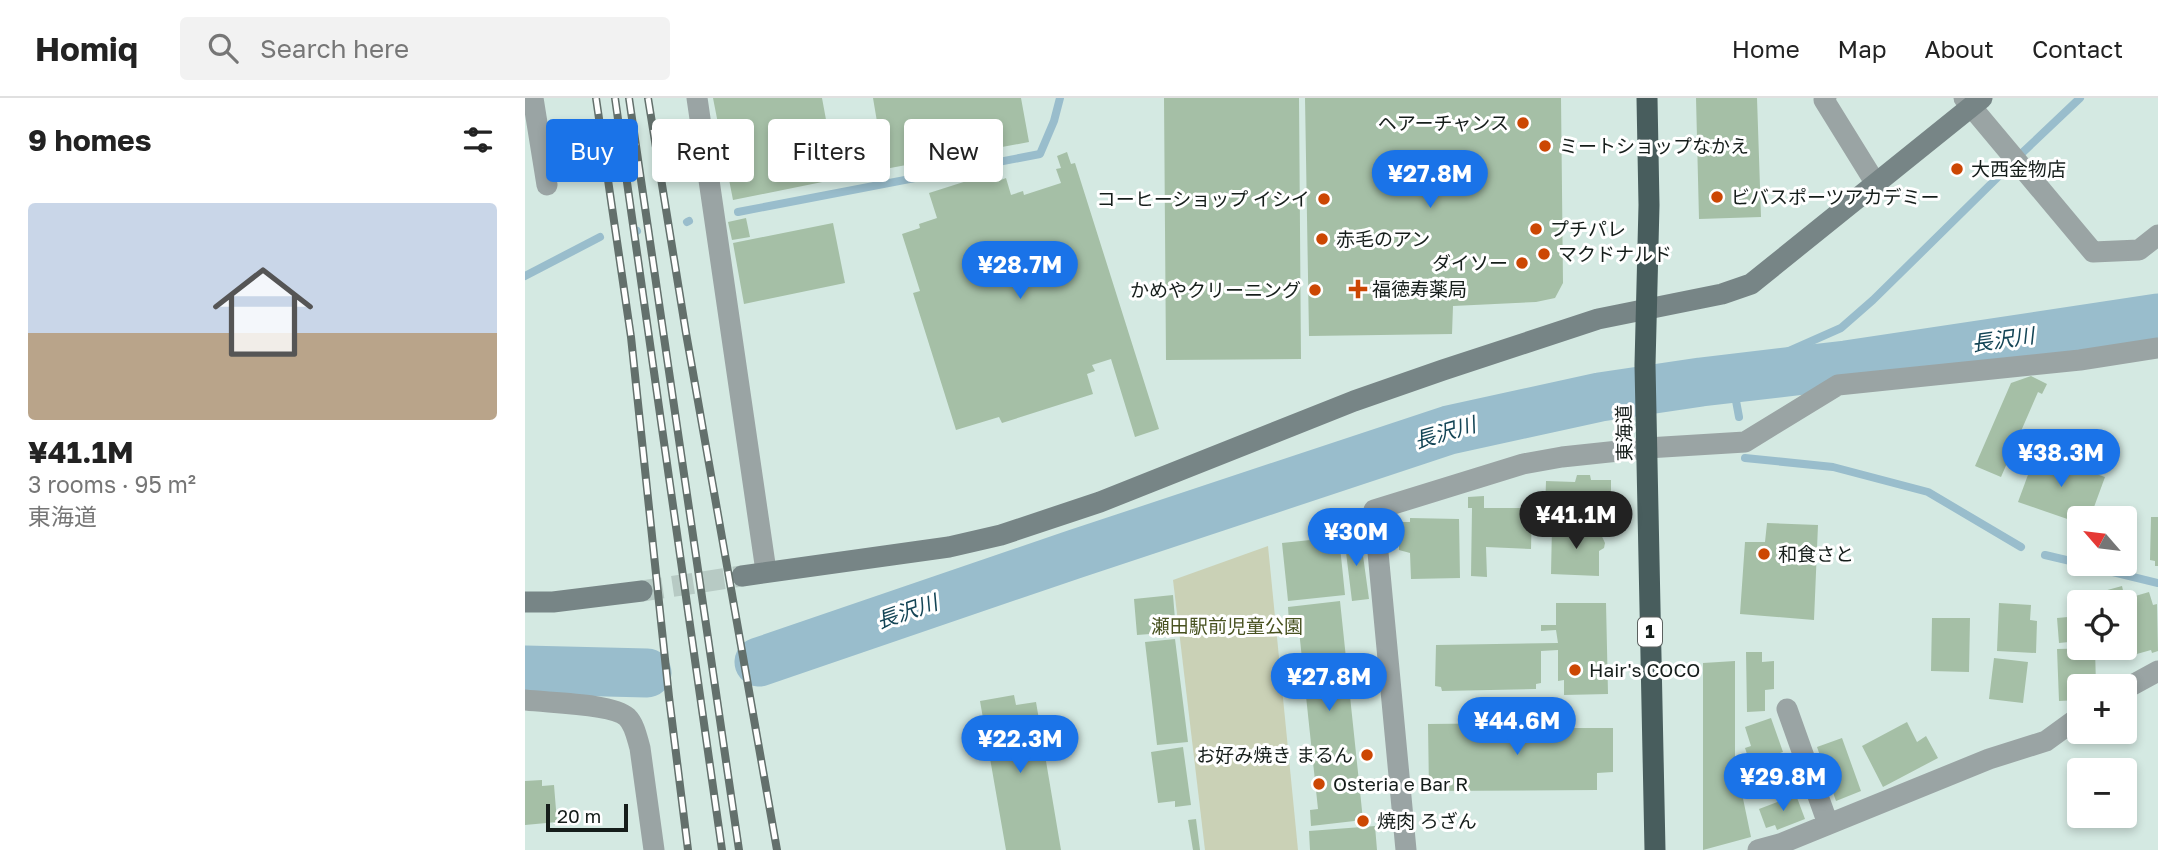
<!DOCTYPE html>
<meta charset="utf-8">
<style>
:root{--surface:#fff;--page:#f2f2f2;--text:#222;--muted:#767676;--line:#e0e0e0;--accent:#1a73e8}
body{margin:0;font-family:"Golos Text","Noto Sans JP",sans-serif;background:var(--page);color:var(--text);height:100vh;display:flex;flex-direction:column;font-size:26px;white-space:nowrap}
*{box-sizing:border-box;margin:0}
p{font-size:23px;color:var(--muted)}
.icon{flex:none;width:38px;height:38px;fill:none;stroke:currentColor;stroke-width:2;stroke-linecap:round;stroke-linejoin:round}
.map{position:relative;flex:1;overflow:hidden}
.side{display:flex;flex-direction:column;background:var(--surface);width:525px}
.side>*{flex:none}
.hud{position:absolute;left:21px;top:21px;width:665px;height:63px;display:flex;gap:14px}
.needle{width:46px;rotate:298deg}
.buttons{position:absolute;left:1542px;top:408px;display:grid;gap:14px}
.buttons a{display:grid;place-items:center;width:70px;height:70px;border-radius:7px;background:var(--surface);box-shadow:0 4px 10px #0003;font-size:35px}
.scale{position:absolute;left:21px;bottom:18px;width:82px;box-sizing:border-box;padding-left:7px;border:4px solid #151d1a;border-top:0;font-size:19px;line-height:24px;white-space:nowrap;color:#151d1a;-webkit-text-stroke:5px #fff;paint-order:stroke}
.price{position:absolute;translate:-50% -60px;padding:0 16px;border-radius:24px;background:var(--accent);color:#fff;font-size:23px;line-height:46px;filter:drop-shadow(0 2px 4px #0008)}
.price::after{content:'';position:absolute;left:50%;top:42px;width:21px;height:16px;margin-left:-10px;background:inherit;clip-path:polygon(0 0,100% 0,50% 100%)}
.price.current{background:#222;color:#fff}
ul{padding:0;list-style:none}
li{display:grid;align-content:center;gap:14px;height:371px;padding:0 28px}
li span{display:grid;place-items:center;height:217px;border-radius:7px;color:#555}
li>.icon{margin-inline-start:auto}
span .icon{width:126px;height:126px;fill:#fffc;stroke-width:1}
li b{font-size:30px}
h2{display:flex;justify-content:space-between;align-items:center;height:84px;padding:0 28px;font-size:30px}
.pill{padding:0 24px;border-radius:7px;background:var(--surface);box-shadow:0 4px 10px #0003;font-size:24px;line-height:63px}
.pill.current{background:var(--accent);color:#fff}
header{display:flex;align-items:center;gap:42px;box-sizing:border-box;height:98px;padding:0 35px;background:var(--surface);border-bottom:2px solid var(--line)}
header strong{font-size:33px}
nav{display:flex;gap:38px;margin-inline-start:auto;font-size:24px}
.search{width:490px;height:63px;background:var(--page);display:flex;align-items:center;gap:18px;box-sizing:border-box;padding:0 24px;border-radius:7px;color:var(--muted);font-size:26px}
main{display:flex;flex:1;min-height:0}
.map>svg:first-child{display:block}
.green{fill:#cad1b6}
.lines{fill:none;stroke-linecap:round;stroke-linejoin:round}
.stream{stroke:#99bdcc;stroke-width:8}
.river{stroke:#99bdcc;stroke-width:49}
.building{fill:#a5bfa6}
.secondary-tunnel{stroke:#b7cac4;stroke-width:21;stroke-dasharray:21 10;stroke-linecap:butt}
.street{stroke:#9aa4a4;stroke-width:21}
.secondary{stroke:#778586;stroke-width:21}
.highway{stroke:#485d5d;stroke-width:21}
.rail-casing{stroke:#63706c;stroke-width:8}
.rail{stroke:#fff;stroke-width:5;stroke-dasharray:16;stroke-linecap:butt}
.poi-dot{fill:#cc4703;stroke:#fff;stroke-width:2.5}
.labels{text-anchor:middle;stroke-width:6;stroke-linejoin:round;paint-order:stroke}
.shield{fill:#fff;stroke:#5b615f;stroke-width:2}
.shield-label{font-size:18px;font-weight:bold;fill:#151d1a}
.poi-label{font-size:19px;fill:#151d1a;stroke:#fff;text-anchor:start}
.street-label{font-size:19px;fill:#151d1a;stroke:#fff}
.park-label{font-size:19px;fill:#485220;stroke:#fff}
.water-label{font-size:21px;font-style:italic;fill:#144556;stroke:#fff}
</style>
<header>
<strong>Homiq</strong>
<div class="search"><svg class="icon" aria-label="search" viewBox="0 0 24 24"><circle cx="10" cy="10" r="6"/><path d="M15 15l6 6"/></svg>Search here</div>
<nav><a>Home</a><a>Map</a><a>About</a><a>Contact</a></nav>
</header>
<main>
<section class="side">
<h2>9 homes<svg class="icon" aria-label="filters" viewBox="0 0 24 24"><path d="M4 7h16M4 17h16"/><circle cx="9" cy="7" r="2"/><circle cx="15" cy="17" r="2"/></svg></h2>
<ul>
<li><span style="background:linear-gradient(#c9d6e8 60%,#b9a48a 0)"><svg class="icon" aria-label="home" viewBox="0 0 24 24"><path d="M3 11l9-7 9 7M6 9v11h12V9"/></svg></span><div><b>¥41.1M</b><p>3 rooms · 95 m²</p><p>東海道</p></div></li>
</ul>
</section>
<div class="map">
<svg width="1633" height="752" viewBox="0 0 1633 752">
<rect width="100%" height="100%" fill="#d4e9e2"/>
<!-- green -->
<path class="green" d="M 743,448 L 773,752 L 680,752 L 648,482 Z"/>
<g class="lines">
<!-- stream -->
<path class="stream" d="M 1496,56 L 1555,0
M 213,114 L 515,56 L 529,23 L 535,0
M 162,124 L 164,123
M 110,134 L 112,133
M 0,178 L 75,139
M 1216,280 L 1255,257 L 1316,230 L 1348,202 L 1474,78
M 1207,281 L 1214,319
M 1220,360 L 1308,369 L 1403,394 L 1496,449
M 1520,457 L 1554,465
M 1555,466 L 1633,485"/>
<!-- river -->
<path class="river" d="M 234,564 L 550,456 L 924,332 L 1075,299 L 1176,284 L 1321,267 L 1633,220
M 0,572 L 122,575"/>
</g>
<!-- building -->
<path class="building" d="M 188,0 L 297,0 L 312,81 L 208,102 Z
M 348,0 L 496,0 L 504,44 L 360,71 Z
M 639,0 L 774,0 L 776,261 L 641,262 Z
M 780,0 L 1036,0 L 1038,185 L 1030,200 L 1011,204 L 928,208 L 927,236 L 784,238 Z
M 1171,0 L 1232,0 L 1236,119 L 1174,121 Z
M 542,54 L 546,66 L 550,65 L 634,331 L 610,339 L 586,261 L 567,267 L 570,273 L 562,276 L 568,296 L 477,325 L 474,319 L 431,332 L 388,195 L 395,193 L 377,136 L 395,130 L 394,126 L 412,120 L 404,95 L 470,74 L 473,83 L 481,80 L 486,97 L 498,93 L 499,97 L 536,85 L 531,71 L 536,70 L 532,58 Z
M 221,120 L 225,139 L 207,142 L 203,124 Z
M 308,125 L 320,185 L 219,206 L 208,145 Z
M 1506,278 L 1522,286 L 1517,296 L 1513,294 L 1476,379 L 1450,368 L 1486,285 Z
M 1511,355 L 1580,379 L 1565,420 L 1554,420 L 1554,425 L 1493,404 Z
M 1052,377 L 1065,377 L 1066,382 L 1086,382 L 1086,416 L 1020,416 L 1021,383 L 1050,384 Z
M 959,398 L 959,410 L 1007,410 L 1006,451 L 961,449 L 962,479 L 946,478 L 947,410 L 943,410 L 943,399 Z
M 1626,419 L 1633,419 L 1633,468 L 1630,468 L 1630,463 L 1625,462 Z
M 885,420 L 934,421 L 935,480 L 886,481 L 885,455 L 874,452 L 874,424 L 885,424 Z
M 1242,425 L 1293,427 L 1289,522 L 1215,516 L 1220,444 L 1240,444 Z
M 1027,428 L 1073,430 L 1080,445 L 1079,450 L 1074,453 L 1074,478 L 1026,476 Z
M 835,436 L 844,501 L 827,503 L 819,438 Z
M 814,439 L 820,497 L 763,503 L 757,445 Z
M 1597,488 L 1600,501 L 1624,494 L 1628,507 L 1632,506 L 1633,553 L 1627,555 L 1626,552 L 1594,561 L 1591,550 L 1600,550 L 1600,504 L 1578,504 L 1575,494 Z
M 648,497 L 651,534 L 612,537 L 609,501 Z
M 815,503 L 838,722 L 786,728 L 785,712 L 793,711 L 773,523 L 764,524 L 763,509 Z
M 1031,505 L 1081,505 L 1083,596 L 1039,597 L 1039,582 L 1033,583 L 1033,552 L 1016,553 L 1016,585 L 1011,586 L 1011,591 L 917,593 L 916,589 L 910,588 L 911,547 L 1033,545 L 1031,532 L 1016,533 L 1016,527 L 1031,527 Z
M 1474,505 L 1506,507 L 1505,522 L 1512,523 L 1511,555 L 1472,553 Z
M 1554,518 L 1554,543 L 1534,545 L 1532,520 Z
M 1407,520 L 1445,520 L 1444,574 L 1406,573 Z
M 650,541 L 663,644 L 632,647 L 620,544 Z
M 1570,550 L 1571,588 L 1554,588 L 1554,602 L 1534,603 L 1532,551 Z
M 1221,554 L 1237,554 L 1237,564 L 1249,563 L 1249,591 L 1240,592 L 1240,613 L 1222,614 Z
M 1469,560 L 1503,564 L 1498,605 L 1464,601 Z
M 1210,563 L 1210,662 L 1226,739 L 1178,752 L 1178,565 Z
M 489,597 L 491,607 L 511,604 L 536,752 L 481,752 L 455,603 Z
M 1246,620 L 1258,654 L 1225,665 L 1220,650 L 1226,648 L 1220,629 Z
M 1382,624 L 1392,644 L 1401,638 L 1413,660 L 1358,689 L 1337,648 Z
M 1004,625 L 1003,630 L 1088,630 L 1088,674 L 1072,675 L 1072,692 L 904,693 L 903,626 Z
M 1317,640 L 1336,693 L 1311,703 L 1292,649 Z
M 658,649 L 666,707 L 650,709 L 650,703 L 633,705 L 626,654 Z
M 1248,665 L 1249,670 L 1263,665 L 1271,686 L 1232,700 L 1225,674 Z
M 17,682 L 17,688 L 29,687 L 32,724 L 0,727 L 0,683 Z
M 1271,697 L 1280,721 L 1252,732 L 1250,727 L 1241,730 L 1234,711 Z
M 671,721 L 675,752 L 668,752 L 663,722 Z
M 850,728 L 852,752 L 785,752 L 784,733 Z"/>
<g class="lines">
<!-- secondary-tunnel -->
<path class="secondary-tunnel" d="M 117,493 L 217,478"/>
<!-- street -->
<path class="street" d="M 8,0 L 22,87
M 172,0 L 241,473
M 1301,0 L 1299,2 L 1351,86
M 1439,0 L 1568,154 L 1614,152 L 1633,137
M 1600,591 L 1633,573
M 0,602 C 23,605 87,605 102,619 C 110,627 112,640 115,650 L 129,752
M 1262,611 L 1303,726
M 881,752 L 849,412 L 998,366 L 1037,359 L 1122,350 L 1220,344 L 1313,287 L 1555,262 L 1633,250
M 1233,752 L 1255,746 L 1464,661 L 1521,643 L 1554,619"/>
<!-- secondary -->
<path class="secondary" d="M 217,478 L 424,449 L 476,437 L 575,404 L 829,303 L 918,272 L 1073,221 L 1197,196 L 1226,186 L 1457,0
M 0,504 L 28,504 L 117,493"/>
<!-- highway -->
<path class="highway" d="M 1122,0 L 1124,107 L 1120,267 L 1130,752"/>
<!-- rail casing -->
<g class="rail-casing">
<path id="rail" d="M 71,0 L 106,239 L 144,599 L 163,752
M 90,0 L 197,752
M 104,0 L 214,752
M 123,0 L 161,235 L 252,752"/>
</g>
<!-- rail -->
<use href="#rail" class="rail"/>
</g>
<!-- markers -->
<g class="poi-dot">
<circle cx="998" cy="25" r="7"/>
<circle cx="1020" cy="48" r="7"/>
<circle cx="1432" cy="71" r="7"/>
<circle cx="1192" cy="99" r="7"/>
<circle cx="799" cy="101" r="7"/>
<circle cx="1011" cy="131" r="7"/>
<circle cx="797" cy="141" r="7"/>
<circle cx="1019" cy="156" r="7"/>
<circle cx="997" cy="165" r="7"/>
<path d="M829.5 180.5h7v7h7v7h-7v7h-7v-7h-7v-7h7z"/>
<circle cx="790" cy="192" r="7"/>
<circle cx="1239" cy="456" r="7"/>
<circle cx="1050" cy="572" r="7"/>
<circle cx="842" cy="657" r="7"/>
<circle cx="794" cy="686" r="7"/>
<circle cx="838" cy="723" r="7"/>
</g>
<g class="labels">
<!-- shield labels -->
<rect class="shield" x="1113" y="519.5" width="24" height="29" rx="5"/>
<g class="shield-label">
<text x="1125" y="540">1</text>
</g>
<!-- poi labels -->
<g class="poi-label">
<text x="984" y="32" text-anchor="end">ヘアーチャンス</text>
<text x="1034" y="55">ミートショップなかえ</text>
<text x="1446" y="78">大西金物店</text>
<text x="1206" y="106">ビバスポーツアカデミー</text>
<text x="785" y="108" text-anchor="end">コーヒーショップ イシイ</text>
<text x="1025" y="138">プチパレ</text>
<text x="811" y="148">赤毛のアン</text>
<text x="1033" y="163">マクドナルド</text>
<text x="983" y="172" text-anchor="end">ダイソー</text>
<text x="847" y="198">福徳寿薬局</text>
<text x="776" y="199" text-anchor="end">かめやクリーニング</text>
<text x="1253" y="463">和食さと</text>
<text x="1064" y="579">Hair's COCO</text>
<text x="828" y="664" text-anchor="end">お好み焼き まるん</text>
<text x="808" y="693">Osteria e Bar R</text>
<text x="852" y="730">焼肉 ろざん</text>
</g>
<!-- street labels -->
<g class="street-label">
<text transform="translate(1099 335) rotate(-91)" y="7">東海道</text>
</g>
<!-- park labels -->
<g class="park-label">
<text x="702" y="535">瀬田駅前児童公園</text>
</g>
<!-- water labels -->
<g class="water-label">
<text transform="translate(1478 242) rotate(-8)" y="7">長沢川</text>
<text transform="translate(920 335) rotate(-16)" y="7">長沢川</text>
<text transform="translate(382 514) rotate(-19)" y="7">長沢川</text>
</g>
</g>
</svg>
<div class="buttons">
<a><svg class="needle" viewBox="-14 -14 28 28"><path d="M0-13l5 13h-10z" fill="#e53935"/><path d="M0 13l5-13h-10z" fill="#767676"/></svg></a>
<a><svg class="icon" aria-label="locate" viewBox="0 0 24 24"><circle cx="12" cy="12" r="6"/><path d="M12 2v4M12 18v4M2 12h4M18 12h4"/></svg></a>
<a>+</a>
<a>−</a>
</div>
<div class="scale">20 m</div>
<b class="price" style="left:905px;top:112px">¥27.8M</b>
<b class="price" style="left:495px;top:203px">¥28.7M</b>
<b class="price" style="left:1536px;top:391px">¥38.3M</b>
<b class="price current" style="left:1051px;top:453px">¥41.1M</b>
<b class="price" style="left:831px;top:470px">¥30M</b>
<b class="price" style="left:804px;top:615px">¥27.8M</b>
<b class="price" style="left:992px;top:659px">¥44.6M</b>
<b class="price" style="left:495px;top:677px">¥22.3M</b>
<b class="price" style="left:1258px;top:715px">¥29.8M</b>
<div class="hud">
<a class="pill current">Buy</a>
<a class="pill">Rent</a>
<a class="pill">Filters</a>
<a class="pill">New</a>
</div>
</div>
</main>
